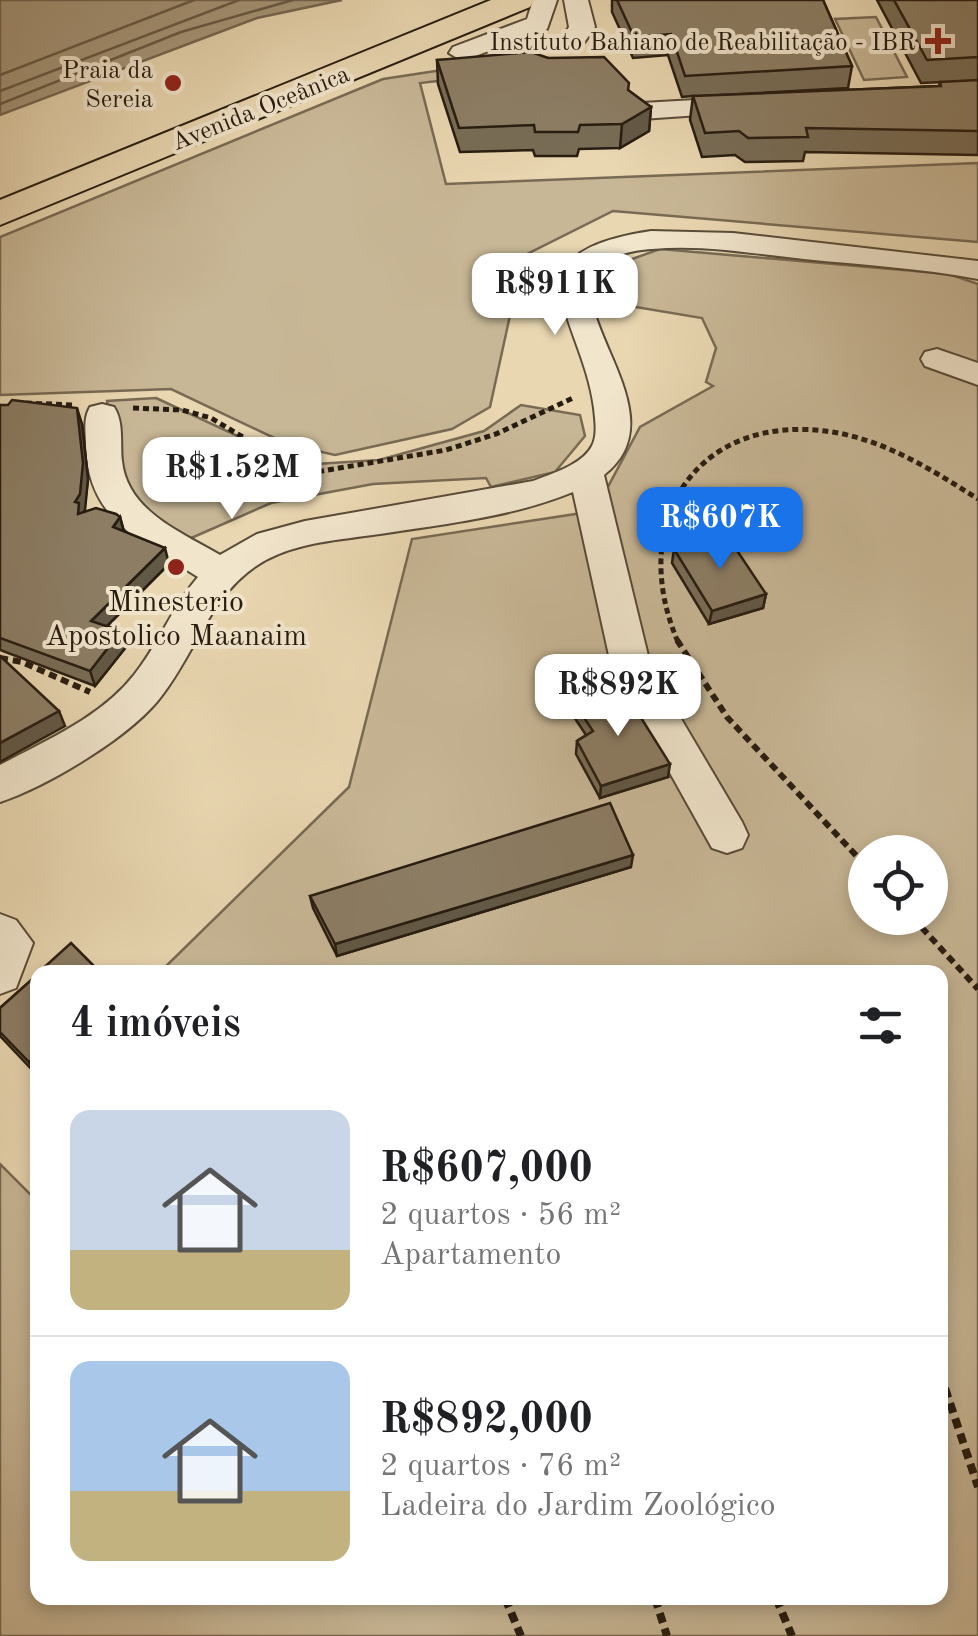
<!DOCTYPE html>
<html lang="pt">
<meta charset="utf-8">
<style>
:root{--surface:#fff;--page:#f6f6f6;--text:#202124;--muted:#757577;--line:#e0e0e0;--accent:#1a73e8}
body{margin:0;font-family:"Old Standard TT",serif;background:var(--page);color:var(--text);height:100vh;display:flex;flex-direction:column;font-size:38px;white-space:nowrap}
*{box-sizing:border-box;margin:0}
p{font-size:32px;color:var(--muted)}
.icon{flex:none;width:55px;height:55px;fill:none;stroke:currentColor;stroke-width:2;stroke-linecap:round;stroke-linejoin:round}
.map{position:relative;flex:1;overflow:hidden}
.details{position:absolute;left:30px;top:965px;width:918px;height:640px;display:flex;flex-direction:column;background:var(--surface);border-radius:20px;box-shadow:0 5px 15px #0003}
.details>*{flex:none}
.tools{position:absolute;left:848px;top:835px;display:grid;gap:20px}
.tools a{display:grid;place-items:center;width:100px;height:100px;border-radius:50%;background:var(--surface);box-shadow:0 5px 15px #0003;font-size:50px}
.price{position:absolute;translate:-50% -85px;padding:0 22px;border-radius:20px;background:#fff;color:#222;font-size:32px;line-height:65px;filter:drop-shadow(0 2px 5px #0008)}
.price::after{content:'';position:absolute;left:50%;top:60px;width:30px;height:22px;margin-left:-15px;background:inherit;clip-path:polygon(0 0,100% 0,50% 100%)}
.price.selected{background:var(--accent);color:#fff}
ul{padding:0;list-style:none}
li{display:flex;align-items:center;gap:30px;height:250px;padding:0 40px}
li+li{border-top:2px solid var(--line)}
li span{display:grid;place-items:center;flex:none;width:280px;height:200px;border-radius:20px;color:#555}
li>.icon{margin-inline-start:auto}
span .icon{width:120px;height:120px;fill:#fffc;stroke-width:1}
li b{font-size:42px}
h2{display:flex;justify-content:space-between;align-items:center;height:120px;padding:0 40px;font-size:42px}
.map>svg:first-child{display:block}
.green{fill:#c8b796;stroke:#786a54;stroke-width:2.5;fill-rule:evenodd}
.water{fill:#a7977b;stroke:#746651;stroke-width:2.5}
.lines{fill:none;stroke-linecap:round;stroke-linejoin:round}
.shore{stroke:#675a46;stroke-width:2.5}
.minor-casing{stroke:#584b39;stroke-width:4}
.major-casing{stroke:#271c11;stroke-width:4}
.path-far2{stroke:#271c11;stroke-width:5;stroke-dasharray:6 4;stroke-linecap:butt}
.path-far1{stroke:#271c11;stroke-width:6;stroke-dasharray:8 5;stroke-linecap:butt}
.path{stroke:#271c11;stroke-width:8;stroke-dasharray:10 6;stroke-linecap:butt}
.minor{fill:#f1e5cc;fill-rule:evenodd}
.major{fill:#e9d7b1;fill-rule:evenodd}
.wall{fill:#786c56;stroke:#271c11;stroke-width:2.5}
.shaded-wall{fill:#625846;stroke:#271c11;stroke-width:2.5}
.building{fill:#8c7d64;stroke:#271c11;stroke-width:2.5}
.poi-dot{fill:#8f2418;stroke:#f1e5cc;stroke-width:4}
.labels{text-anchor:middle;stroke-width:8;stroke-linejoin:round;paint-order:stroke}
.far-poi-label{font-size:25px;fill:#271c11;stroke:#f1e5cc;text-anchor:end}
.far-street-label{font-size:25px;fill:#271c11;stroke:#f1e5cc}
.poi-label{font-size:30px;fill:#271c11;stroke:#f1e5cc}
</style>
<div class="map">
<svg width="978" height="1636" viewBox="0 0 978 1636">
<rect width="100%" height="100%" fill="#e9d7b1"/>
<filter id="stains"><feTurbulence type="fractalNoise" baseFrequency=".002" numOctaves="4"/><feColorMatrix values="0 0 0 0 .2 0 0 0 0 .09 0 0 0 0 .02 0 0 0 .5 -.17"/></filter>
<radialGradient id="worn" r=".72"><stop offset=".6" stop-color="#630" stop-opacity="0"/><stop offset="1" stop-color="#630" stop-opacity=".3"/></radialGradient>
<!-- green -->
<path class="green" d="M 876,17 L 907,77 L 864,80 L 835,19 Z
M 508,60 L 499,74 L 420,83 L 446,184 L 978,163 L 978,242 L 613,211 L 523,256 L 490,407 L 452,429 L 335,455 L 287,444 L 171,389 L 0,395 L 0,237 L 383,79 Z
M 660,249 L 949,274 L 978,284 L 978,1636 L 0,1636 L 0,1164 L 37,1201 L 38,1598 L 940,1598 L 940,972 L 160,972 L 349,787 L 412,539 L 595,511 L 640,427 L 713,386 L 706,382 L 716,348 L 702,318 L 594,300 L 607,268 ZM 865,852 L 930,852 L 930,918 L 865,918 Z
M 156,398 L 300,465 L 379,460 L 484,431 L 521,405 L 580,415 L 585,436 L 555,472 L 491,487 L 486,478 L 373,484 L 271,503 L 189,539 L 121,493 L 107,401 Z"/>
<!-- water -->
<path class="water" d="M 0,0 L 342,0 L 257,18 L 0,115 Z"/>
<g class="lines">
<!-- shore -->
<path class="shore" d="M 0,75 L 194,0
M 0,91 L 239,0
M 0,104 L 181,32 L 293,0"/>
<!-- minor casing -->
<g class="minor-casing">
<path id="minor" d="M 533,0 L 557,0 L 547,29 L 462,61 L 449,53 L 453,47 L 527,19 Z
M 564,0 L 588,0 L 595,27 L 581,47 L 563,47 L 559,42 L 569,27 Z
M 748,97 L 762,105 L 758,111 L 642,119 L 628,111 L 642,103 Z
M 651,231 L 733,233 L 978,261 L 978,279 C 920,268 862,265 804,259 C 754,254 703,244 652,249 C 634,250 608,255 597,271 C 564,317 680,416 604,475 L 651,668 L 742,822 L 748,835 L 742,848 L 727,853 L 712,848 L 612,669 L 573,492 C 512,517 445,524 380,534 C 340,540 291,542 256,566 C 211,596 195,652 163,694 C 134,735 48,786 0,802 L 0,765 C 47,740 101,717 134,675 C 159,644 172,607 198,577 C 142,541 88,521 86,446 C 86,432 83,419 90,407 L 102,404 L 114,407 C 124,422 120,444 122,461 C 127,511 181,532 220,555 L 257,534 L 305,521 L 533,481 C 551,474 582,465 592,446 C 598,435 595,419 594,408 C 582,316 501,254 651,231 Z
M 937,349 L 978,363 L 978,385 L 925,366 L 921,359 L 925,352 Z
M 0,914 L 16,920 L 33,943 L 16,988 L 0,994 Z"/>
</g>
<!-- major casing -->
<g class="major-casing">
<path id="major" d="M 491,0 L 535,0 L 530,7 L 0,225 L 0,200 Z"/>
</g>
<!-- path-far2 -->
<path class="path-far2" d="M 26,403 L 73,405
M 133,408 L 182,410 L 211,418 L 293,467 L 322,471 L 446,450 L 496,434 L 575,397
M 678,642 C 626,522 697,411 832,432 C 885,440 934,471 978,499"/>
<!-- path-far1 -->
<path class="path-far1" d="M 677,640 L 727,717 L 865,865
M 0,658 L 22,662 L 90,692
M 913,918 L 978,989"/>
<!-- path -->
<path class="path" d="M 940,1373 L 978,1487
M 505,1598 L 521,1636
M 655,1598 L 667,1636
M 776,1598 L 792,1636"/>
<!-- minor -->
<use href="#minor" class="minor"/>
<!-- major -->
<use href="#major" class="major"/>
</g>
<!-- wall -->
<path class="wall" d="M 612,0 L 823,0 L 852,66 L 848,88 L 703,96 L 939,86 L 940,82 L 944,82 L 921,83 L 877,0 L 978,0 L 978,155 L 805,152 L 803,161 L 745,162 L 735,155 L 702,157 L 690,120 L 693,96 L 682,97 L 668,55 L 633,58 L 612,12 Z
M 548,58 L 628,90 L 651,107 L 649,131 L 620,148 L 579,149 L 577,156 L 535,156 L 533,150 L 460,152 L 438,84 L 437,60 Z
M 0,405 L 82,424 L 88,479 L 84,512 L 120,517 L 124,531 L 169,564 L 107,626 L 121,631 L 126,647 L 95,686 L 0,650 Z
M 674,549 L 766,594 L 763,608 L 709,624 L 672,563 Z
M 575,704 L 668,777 L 600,798 L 576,754 L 577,741 L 586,735 L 574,717 Z
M 631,867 L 337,956 L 313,908 L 310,896 Z
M 38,974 L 38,1071 L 35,1073 L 0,1036 L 0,1008 Z"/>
<!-- shaded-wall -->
<path class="shaded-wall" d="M 651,107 L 649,131 L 620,148 L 622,124 Z
M 77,408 L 82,424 L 88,479 L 85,510 L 82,514 L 83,529 L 75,502 Z
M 120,517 L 124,533 L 113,527 Z
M 165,548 L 169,564 L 97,636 L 91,621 Z
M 766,594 L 763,608 L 709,624 L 712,611 Z
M 121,631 L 126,647 L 95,686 L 90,671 Z
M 59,711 L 65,726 L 0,762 L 0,743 Z
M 670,764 L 668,777 L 600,798 L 601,786 Z
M 633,855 L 631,867 L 337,956 L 335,944 Z
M 38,1055 L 38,1071 L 35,1073 L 29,1062 Z"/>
<!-- building -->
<path class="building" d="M 617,0 L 823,0 L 852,66 L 685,76 L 671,34 L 634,37 Z
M 894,0 L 978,0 L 978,57 L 927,60 Z
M 531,52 L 548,58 L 604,57 L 629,83 L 628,90 L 651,107 L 622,124 L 580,125 L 578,132 L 535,132 L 534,125 L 459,128 L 437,60 Z
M 978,80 L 978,131 L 806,128 L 808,137 L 748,138 L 739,131 L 705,133 L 693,96 L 941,86 L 940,82 Z
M 12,400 L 77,408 L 83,463 L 80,494 L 75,502 L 79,503 L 78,514 L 96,508 L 116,514 L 120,517 L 113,527 L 165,548 L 91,621 L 121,631 L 90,671 L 0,638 L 0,405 L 8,405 Z
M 726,534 L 766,594 L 712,611 L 674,549 Z
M 0,656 L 59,711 L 0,743 Z
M 623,689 L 670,764 L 601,786 L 577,741 L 593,731 L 575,704 Z
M 610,803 L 633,855 L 335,944 L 310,896 Z
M 71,943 L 100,972 L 39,972 Z
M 38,974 L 38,1055 L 29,1062 L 0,1032 L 0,1008 Z"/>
<!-- markers -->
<g class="poi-dot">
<path d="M933 26h10v10h10v10h-10v10h-10v-10h-10v-10h10z"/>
<circle cx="173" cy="83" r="10"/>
<circle cx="176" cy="567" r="10"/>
</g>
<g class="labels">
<!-- far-poi labels -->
<g class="far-poi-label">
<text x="916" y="50">Instituto Bahiano de Reabilitação - IBR</text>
<text x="153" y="78">Praia da<tspan x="153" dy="29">Sereia</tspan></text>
</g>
<!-- far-street labels -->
<g class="far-street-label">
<text transform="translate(260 107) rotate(-22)" y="9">Avenida Oceânica</text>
</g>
<!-- poi labels -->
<g class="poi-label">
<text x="176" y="611">Minesterio<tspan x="176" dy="34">Apostolico Maanaim</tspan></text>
</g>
</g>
<rect width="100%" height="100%" filter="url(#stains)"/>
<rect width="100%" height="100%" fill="url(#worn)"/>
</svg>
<div class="tools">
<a><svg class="icon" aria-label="locate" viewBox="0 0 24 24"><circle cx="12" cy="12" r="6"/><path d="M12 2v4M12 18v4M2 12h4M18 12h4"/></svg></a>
</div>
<b class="price" style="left:555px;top:338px">R$911K</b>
<b class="price" style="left:232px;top:522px">R$1.52M</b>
<b class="price selected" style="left:720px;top:572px">R$607K</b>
<b class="price" style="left:618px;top:739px">R$892K</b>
<section class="details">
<h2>4 imóveis<svg class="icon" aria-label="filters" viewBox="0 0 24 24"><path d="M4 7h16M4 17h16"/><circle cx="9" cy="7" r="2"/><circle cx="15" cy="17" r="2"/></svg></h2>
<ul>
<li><span style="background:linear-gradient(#c9d6e8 70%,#c2b280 0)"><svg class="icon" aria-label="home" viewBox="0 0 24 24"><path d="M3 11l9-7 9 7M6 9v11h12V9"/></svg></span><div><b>R$607,000</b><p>2 quartos · 56 m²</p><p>Apartamento</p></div></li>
<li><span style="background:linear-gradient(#a9c7e8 65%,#c2b280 0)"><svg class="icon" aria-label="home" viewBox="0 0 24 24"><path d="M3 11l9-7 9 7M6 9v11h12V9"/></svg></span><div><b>R$892,000</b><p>2 quartos · 76 m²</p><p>Ladeira do Jardim Zoológico</p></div></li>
</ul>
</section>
</div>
